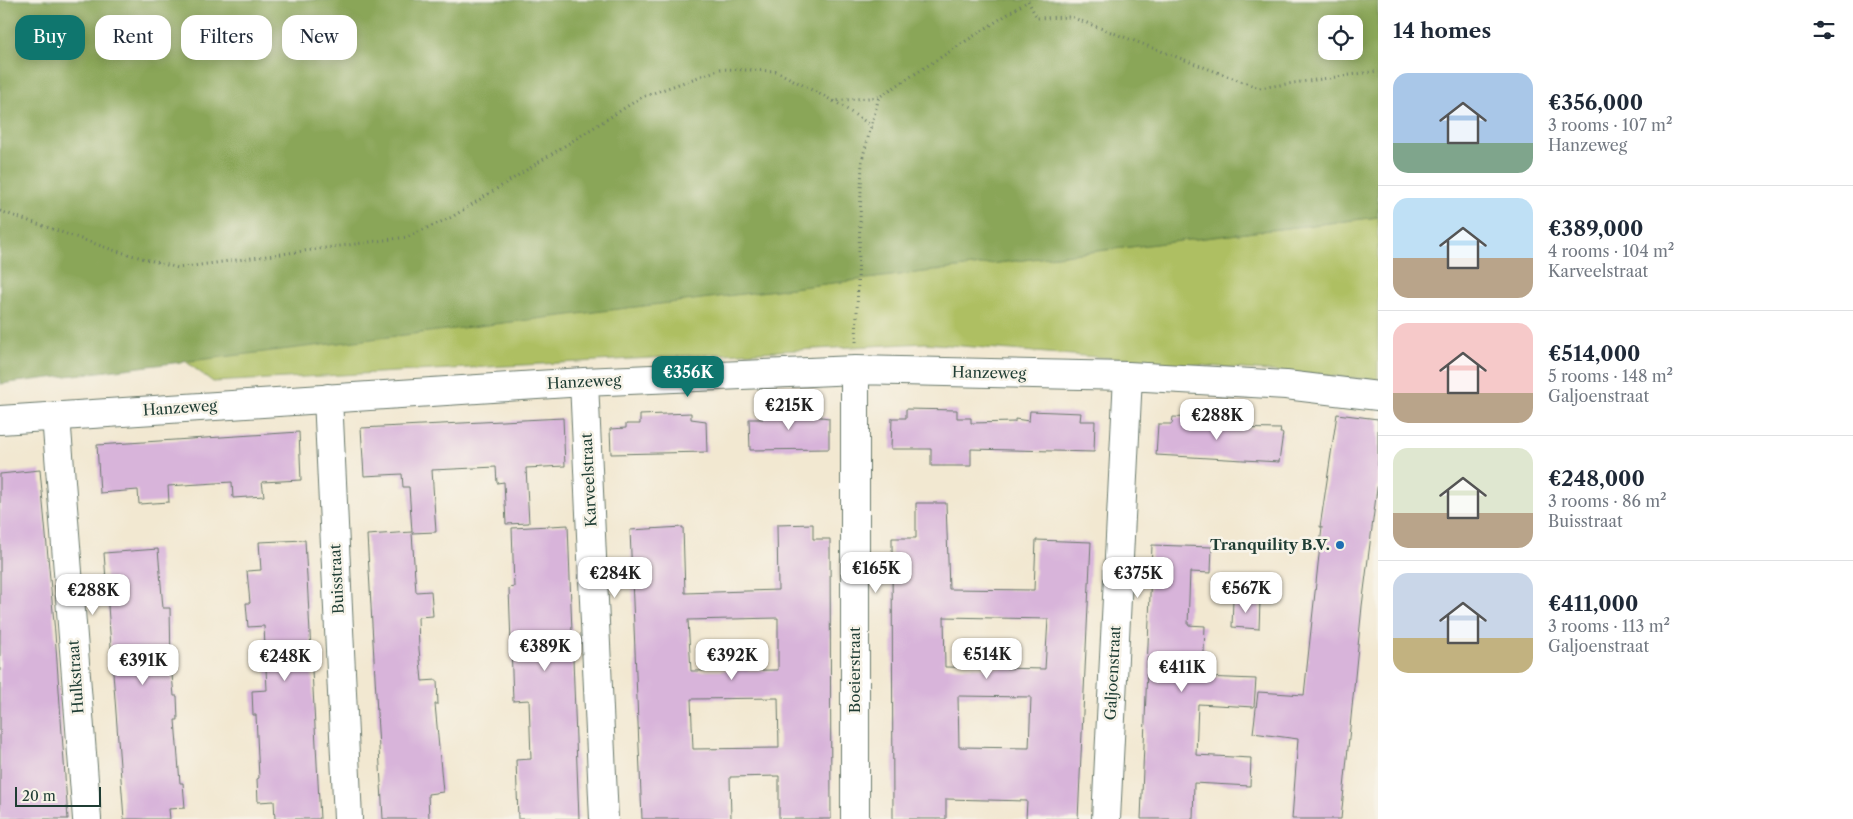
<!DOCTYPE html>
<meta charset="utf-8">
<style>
:root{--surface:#fff;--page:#f6f6f7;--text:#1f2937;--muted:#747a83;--line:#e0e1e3;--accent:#0f766e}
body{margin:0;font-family:"Libre Caslon Text",serif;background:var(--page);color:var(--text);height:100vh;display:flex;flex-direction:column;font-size:19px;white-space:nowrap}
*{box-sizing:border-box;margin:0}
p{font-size:16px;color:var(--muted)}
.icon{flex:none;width:28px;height:28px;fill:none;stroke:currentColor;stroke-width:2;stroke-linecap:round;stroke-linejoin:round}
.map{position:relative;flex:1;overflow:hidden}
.sheet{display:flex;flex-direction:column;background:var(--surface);width:475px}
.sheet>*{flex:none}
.guide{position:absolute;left:15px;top:15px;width:475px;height:45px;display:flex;gap:10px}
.buttons{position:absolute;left:1318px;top:15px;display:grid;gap:10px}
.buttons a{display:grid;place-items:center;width:45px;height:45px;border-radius:10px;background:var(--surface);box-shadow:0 2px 12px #0003;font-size:25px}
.scale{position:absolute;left:15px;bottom:12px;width:86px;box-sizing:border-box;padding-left:5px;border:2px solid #1f3d34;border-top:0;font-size:14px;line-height:18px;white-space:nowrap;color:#1f3d34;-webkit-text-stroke:4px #f7f3e8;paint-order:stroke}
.price{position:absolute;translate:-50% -42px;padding:0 11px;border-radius:10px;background:#fff;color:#222;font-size:16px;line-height:32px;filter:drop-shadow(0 1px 2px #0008)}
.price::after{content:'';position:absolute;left:50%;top:30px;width:15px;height:11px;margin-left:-8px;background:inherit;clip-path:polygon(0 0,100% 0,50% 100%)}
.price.selected{background:var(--accent);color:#fff}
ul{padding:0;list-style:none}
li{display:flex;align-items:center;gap:15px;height:125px;padding:0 15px}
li+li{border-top:1px solid var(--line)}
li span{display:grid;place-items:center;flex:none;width:140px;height:100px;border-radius:15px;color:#555}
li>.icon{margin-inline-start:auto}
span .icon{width:60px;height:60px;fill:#fffc;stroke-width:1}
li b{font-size:21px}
h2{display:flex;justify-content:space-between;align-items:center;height:60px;padding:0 15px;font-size:21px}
.chip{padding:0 18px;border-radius:15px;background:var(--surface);box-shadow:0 2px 12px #0003;font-size:18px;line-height:45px}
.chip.selected{background:var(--accent);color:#fff}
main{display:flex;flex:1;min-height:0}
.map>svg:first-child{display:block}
.green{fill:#aebf62;stroke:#667e4b}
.forest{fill:#8aa658;stroke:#547246;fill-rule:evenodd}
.building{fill:#d8b4da;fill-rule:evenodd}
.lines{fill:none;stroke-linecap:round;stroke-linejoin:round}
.minor-casing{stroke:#69796b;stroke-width:30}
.path{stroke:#69796b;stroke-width:3;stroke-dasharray:1 4;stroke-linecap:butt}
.minor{stroke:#fff;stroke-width:28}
.poi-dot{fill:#1f6fb2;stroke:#f7f3e8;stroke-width:2}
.labels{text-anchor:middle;stroke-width:5;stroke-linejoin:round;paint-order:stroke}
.street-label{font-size:15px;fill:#1f3d34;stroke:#f7f3e8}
.poi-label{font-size:15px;font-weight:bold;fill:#1f3d34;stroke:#f7f3e8;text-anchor:end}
</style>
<main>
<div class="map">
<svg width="1378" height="819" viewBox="0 0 1378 819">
<rect width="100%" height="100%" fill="#f7f3e8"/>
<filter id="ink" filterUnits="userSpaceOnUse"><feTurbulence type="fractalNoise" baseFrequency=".02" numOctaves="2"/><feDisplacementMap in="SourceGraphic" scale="10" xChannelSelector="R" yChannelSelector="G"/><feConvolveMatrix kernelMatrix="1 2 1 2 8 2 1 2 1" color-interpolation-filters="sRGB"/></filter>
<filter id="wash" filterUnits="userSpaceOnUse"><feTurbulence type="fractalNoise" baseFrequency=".0096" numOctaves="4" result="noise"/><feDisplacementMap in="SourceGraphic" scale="20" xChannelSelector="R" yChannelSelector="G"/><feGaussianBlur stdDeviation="1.12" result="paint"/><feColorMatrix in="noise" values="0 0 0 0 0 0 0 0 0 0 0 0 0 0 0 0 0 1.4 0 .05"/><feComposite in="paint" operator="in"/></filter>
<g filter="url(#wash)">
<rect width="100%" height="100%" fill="#f2e8d1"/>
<!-- green -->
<path class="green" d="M 1378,217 L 1378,380 L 925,343 L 213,382 L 185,361 Z"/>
<!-- forest -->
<path class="forest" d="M 0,0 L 1378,0 L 1378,217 L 0,384 ZM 1326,24 L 1354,24 L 1354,51 L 1326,51 Z"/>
<g id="blocks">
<!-- building -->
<path class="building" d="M 906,409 L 957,410 L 957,418 L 971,418 L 971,423 L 1015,422 L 1015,419 L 1029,421 L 1030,411 L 1081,413 L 1080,421 L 1095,421 L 1094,452 L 971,449 L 971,466 L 931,466 L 931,449 L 891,449 L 892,418 L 906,418 Z
M 814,410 L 814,416 L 829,418 L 829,449 L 750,450 L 749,419 L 763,419 L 763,411 Z
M 691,413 L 691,419 L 706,421 L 707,452 L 611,454 L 610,429 L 626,428 L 626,424 L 640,424 L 640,415 Z
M 1337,414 L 1378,419 L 1378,481 L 1362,606 L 1341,819 L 1292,819 L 1298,739 L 1253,733 L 1258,692 L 1304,695 L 1322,527 L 1320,527 Z
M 1173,417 L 1223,419 L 1223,428 L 1281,429 L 1280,433 L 1283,433 L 1279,462 L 1156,455 L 1158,424 L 1172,424 Z
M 563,418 L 565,466 L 526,468 L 529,523 L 506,524 L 504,482 L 497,483 L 496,467 L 432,470 L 436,532 L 412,533 L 416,592 L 431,591 L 433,616 L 418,617 L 419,649 L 422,681 L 437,680 L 438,704 L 435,704 L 443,792 L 428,794 L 429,819 L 383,819 L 367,535 L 412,532 L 409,487 L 403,487 L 402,474 L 364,476 L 361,428 Z
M 299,432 L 301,480 L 262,482 L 264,496 L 233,498 L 232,482 L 168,486 L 169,502 L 139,504 L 138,490 L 100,493 L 97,445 Z
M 40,470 L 55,633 L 68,819 L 0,819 L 0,474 Z
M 916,503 L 946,503 L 949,589 L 1034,590 L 1036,540 L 1091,542 L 1078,819 L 1026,819 L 1027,801 L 946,799 L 946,819 L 893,819 L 892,538 L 916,538 ZM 944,617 L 1048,619 L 1045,669 L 945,667 ZM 958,696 L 1031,697 L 1029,748 L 959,747 Z
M 813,524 L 813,539 L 830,539 L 831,819 L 779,819 L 779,776 L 730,777 L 731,819 L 642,819 L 630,530 L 683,527 L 685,593 L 778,590 L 777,525 ZM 778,618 L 778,670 L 691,671 L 688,620 ZM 778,698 L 779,748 L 693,749 L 691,699 Z
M 568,525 L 579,819 L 518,819 L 516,760 L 531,759 L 529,700 L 513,701 L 509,588 L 514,587 L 512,528 Z
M 305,540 L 320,819 L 275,819 L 274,801 L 258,802 L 257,779 L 259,778 L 256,715 L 253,715 L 252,691 L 267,690 L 264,626 L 248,627 L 246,603 L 250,603 L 247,571 L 261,570 L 259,542 Z
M 1152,545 L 1212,547 L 1211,573 L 1190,572 L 1188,625 L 1205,626 L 1203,677 L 1256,679 L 1254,707 L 1198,704 L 1196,755 L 1251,758 L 1250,786 L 1194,783 L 1193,819 L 1141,819 Z
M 158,549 L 163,608 L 170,608 L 171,664 L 174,696 L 177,696 L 178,720 L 175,720 L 180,783 L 183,783 L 185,808 L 169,809 L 170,819 L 124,819 L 104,553 Z
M 1233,599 L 1260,601 L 1259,629 L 1232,627 Z"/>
</g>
</g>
<g filter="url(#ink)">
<use href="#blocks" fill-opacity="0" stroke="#69796b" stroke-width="1"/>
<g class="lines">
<!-- minor casing -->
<g class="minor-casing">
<path id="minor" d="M 855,370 L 855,819
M 584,382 L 604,819
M 328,398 L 348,819
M 56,416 L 87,819
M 0,420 L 584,382 L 855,370 L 1128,376 L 1286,385 L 1378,396
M 1106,819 L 1128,376"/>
</g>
<!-- path -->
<path class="path" d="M 1028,1 L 1037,18 L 1071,17 L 1259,88 L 1378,71
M 834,101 L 872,126
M 0,211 L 113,250 L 178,268 L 407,237 L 452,217 L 642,97 L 721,69 L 776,71 L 833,101 L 879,97
M 856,342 L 862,160 L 879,97 L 1028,1"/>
<!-- minor -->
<use href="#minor" class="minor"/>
</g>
</g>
<!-- markers -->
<circle class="poi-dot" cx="1340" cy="545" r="5"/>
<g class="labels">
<!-- street labels -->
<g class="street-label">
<text transform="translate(989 373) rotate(1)" y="5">Hanzeweg</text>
<text transform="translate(584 382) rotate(-3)" y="5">Hanzeweg</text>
<text transform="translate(180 408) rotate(-4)" y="5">Hanzeweg</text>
<text transform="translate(589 480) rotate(-93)" y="5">Karveelstraat</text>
<text transform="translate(337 579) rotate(-93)" y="5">Buisstraat</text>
<text transform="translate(855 670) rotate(-90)" y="5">Boeierstraat</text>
<text transform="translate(1113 673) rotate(-87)" y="5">Galjoenstraat</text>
<text transform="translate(76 677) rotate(-94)" y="5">Hulkstraat</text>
</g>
<!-- poi labels -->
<g class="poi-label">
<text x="1330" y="550">Tranquility B.V.</text>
</g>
</g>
</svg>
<div class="buttons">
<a><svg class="icon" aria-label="locate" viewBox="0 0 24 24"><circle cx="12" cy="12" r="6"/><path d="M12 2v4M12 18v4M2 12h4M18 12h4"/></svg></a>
</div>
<div class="scale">20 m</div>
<b class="price selected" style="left:688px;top:398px">€356K</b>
<b class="price" style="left:789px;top:431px">€215K</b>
<b class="price" style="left:1217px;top:441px">€288K</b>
<b class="price" style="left:876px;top:594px">€165K</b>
<b class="price" style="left:615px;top:599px">€284K</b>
<b class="price" style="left:1138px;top:599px">€375K</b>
<b class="price" style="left:1246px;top:614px">€567K</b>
<b class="price" style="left:93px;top:616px">€288K</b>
<b class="price" style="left:545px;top:672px">€389K</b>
<b class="price" style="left:987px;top:680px">€514K</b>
<b class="price" style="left:732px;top:681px">€392K</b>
<b class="price" style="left:285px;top:682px">€248K</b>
<b class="price" style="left:143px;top:686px">€391K</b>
<b class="price" style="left:1182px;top:693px">€411K</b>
<div class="guide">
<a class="chip selected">Buy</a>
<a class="chip">Rent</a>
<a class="chip">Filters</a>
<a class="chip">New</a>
</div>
</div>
<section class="sheet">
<h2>14 homes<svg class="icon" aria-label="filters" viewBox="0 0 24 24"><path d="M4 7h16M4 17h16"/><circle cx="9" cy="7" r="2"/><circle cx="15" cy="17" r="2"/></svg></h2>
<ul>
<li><span style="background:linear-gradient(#a9c7e8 70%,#7fa58c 0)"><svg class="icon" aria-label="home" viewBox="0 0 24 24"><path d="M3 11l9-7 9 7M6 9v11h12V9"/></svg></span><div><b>€356,000</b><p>3 rooms · 107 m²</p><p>Hanzeweg</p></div></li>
<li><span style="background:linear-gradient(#bfe0f5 60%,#b9a48a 0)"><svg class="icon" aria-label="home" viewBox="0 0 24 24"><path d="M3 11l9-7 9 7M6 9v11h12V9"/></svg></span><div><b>€389,000</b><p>4 rooms · 104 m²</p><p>Karveelstraat</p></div></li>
<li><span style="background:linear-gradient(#f6c9c9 70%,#b9a48a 0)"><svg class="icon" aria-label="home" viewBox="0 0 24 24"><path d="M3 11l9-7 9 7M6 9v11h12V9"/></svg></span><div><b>€514,000</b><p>5 rooms · 148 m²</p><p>Galjoenstraat</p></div></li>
<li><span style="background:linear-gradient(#dfe7d0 65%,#b9a48a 0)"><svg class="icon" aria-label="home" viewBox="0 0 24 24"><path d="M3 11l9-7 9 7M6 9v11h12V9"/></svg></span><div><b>€248,000</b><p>3 rooms · 86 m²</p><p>Buisstraat</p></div></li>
<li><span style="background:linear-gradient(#c9d6e8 65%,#c2b280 0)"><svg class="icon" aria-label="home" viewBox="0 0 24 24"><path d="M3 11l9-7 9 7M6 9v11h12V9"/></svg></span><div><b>€411,000</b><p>3 rooms · 113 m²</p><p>Galjoenstraat</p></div></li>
</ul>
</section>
</main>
